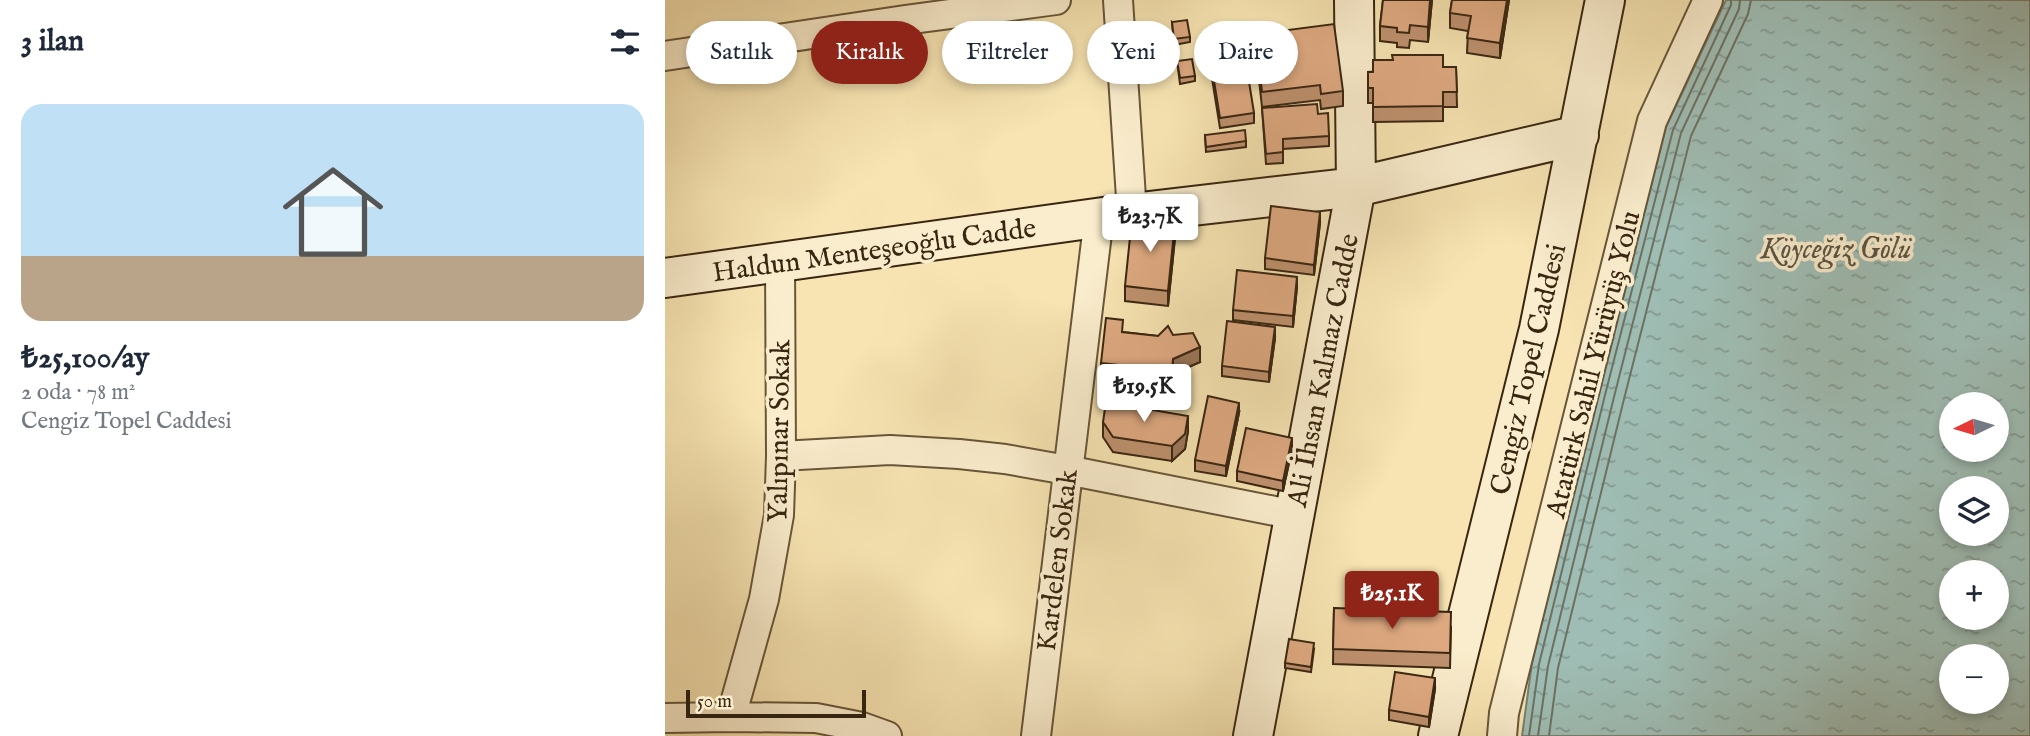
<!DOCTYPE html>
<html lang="tr">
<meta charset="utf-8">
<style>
:root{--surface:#fff;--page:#f6f6f7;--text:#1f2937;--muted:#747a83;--accent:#8f2418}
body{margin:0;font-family:"IM FELL English",serif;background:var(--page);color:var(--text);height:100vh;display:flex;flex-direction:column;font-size:26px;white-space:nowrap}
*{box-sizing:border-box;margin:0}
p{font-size:23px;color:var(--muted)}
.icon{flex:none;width:38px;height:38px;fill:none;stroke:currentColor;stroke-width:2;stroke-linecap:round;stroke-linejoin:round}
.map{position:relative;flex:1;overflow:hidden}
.side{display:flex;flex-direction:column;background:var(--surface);width:665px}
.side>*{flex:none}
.top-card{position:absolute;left:21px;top:21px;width:665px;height:63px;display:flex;gap:14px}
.needle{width:46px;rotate:265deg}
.fabs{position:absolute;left:1274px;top:392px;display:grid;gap:14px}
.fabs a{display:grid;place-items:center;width:70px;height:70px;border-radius:50%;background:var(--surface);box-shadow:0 4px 10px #0003;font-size:35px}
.scale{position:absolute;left:21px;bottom:18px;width:180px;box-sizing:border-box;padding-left:7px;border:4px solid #392611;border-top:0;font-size:19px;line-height:24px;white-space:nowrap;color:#392611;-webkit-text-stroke:5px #faedcd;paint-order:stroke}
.price{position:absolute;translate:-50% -60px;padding:0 16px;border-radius:7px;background:#fff;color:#222;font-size:23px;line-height:46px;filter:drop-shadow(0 2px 4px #0008)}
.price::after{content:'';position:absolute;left:50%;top:42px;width:21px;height:16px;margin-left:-10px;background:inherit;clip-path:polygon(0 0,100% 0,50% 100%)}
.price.active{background:var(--accent);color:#fff}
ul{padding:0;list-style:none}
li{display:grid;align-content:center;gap:14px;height:371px;padding:0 21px}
li span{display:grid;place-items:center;height:217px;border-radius:21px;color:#555}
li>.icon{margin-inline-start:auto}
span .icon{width:126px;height:126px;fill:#fffc;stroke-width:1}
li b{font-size:30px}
h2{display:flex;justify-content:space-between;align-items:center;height:84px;padding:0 21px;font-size:30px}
.chip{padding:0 24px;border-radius:32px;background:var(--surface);box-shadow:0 4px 10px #0003;font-size:24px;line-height:63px}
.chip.active{background:var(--accent);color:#fff}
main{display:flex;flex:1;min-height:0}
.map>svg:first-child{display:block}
.water{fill:url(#water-ripples);stroke:#768173;stroke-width:2;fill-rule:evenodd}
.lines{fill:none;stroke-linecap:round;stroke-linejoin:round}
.shore{stroke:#6c7262;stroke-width:2}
.street-casing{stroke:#685639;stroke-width:32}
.secondary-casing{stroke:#392611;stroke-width:42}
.street{stroke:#faedcd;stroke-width:28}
.secondary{stroke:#faedcd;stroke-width:38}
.wall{fill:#bf916f;stroke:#392611;stroke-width:2}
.shaded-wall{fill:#9b765a;stroke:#392611;stroke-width:2}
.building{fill:#dea981;stroke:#392611;stroke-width:2}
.labels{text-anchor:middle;stroke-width:7;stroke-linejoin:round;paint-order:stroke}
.street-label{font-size:28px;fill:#392611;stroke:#faedcd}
.water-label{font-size:30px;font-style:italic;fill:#585342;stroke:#faedcd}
</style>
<main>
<section class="side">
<h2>3 ilan<svg class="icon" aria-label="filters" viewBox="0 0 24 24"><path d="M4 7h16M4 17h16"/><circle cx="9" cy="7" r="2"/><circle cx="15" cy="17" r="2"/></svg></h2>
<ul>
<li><span style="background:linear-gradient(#bfe0f5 70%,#b9a48a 0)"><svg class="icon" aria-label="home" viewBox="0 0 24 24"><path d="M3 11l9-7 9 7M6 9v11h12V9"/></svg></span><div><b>₺25,100/ay</b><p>2 oda · 78 m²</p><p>Cengiz Topel Caddesi</p></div></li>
</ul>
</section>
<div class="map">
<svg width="1365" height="736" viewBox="0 0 1365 736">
<defs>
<pattern id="water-ripples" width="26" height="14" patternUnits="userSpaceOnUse" patternTransform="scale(1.75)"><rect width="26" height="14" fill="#9fbdb4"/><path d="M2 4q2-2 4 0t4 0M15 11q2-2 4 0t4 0" fill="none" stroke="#839991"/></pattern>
</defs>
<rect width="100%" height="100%" fill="#f7e4b2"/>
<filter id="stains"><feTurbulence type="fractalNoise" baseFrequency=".00286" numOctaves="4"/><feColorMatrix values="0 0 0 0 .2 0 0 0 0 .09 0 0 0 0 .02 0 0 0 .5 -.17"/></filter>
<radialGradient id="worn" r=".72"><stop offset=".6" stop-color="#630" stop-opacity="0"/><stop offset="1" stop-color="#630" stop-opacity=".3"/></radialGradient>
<!-- water -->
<path class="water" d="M 1061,0 L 1365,0 L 1365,736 L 857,736 L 867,663 L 933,393 L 1001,127 ZM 1286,404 L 1332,404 L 1332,450 L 1286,450 ZM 1286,488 L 1332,488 L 1332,534 L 1286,534 ZM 1286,572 L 1332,572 L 1332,618 L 1286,618 ZM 1286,656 L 1332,656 L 1332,702 L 1286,702 Z"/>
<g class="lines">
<!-- shore -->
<path class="shore" d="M 864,736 L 874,664 L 940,395 L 1008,130 L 1066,5 L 1066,0
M 873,736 L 883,666 L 949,397 L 1016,133 L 1074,9 L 1075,0
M 884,736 L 893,668 L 959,399 L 1026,136 L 1083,14 L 1086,0"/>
<!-- street casing -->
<g class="street-casing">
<path id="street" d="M 453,0 L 467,213
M 0,56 L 240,20 L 391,0
M 116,456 L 225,450 L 294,454 L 340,459 L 402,470 L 630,515
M 66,717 L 99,599 L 114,515 L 116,456 L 115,262
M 0,718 L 66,717 L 151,718 L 197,727 L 222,736
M 371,736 L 434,217
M 837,736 L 839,713 L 987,121 L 1043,0"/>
</g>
<!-- secondary casing -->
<g class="secondary-casing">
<path id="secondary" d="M 0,278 L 467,213 L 691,187 L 914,135
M 588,736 L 691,187 L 689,0
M 773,736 L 874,329 L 940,0"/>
</g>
<!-- street -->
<use href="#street" class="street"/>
<!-- secondary -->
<use href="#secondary" class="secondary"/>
</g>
<!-- wall -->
<path class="wall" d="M 718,0 L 767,0 L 763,42 L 745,40 L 744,48 L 732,47 L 732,43 L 715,41 L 715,26 Z
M 787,0 L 844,0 L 835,58 L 802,53 L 803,31 L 785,28 L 785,13 Z
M 507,22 L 525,37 L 525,42 L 509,45 Z
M 615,31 L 678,91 L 678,106 L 656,109 L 655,100 L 597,107 L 592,62 L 592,47 L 615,44 Z
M 544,50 L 589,113 L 589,123 L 555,128 L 544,60 Z
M 512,61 L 530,76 L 530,81 L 515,84 Z
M 778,67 L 791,67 L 792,107 L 778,107 L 778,121 L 708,122 L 708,103 L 703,103 L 703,72 Z
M 597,108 L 664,136 L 664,146 L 618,149 L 618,163 L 601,164 Z
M 540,135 L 581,141 L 581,147 L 541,152 Z
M 655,223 L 649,275 L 600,269 L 600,258 Z
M 510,238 L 503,306 L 460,301 L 460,286 Z
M 632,287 L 628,327 L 568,320 L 568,310 Z
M 458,332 L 493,336 L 508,335 L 535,362 L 508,374 L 507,386 L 436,378 L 436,363 Z
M 610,338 L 604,382 L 557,376 L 557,366 Z
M 574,413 L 561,476 L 530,471 L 530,460 Z
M 438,422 L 523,431 L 520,449 L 507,461 L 448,452 L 438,437 Z
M 627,449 L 618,491 L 572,481 L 572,471 Z
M 669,608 L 786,627 L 785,668 L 668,664 Z
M 649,649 L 646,672 L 620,668 L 620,663 Z
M 770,689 L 764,727 L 724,720 L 724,710 Z"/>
<!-- shaded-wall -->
<path class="shaded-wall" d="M 765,0 L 767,0 L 763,42 L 763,27 Z
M 842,0 L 844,0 L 835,58 L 835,43 Z
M 655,212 L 655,223 L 649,275 L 649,265 Z
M 510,223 L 510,238 L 503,306 L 503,291 Z
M 632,277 L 632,287 L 628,327 L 628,316 Z
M 610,327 L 610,338 L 604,382 L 604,372 Z
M 535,347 L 535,362 L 508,374 L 507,386 L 508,359 Z
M 574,403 L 574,413 L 561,476 L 561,466 Z
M 523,416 L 523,431 L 520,449 L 507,461 L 507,446 Z
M 627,438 L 627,449 L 618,491 L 618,481 Z
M 770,678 L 770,689 L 764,727 L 764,717 Z"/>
<!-- building -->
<path class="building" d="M 718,0 L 765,0 L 763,27 L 745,25 L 744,33 L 732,32 L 732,28 L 715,26 Z
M 787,0 L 842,0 L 835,43 L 802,38 L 806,16 L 785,13 Z
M 522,20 L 525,37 L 509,39 L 507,22 Z
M 669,24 L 678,91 L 656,94 L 655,85 L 597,92 L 592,47 L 616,44 L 615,31 Z
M 578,44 L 589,113 L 555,118 L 544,50 Z
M 727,55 L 778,55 L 778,67 L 791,67 L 792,92 L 778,92 L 778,106 L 708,107 L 708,88 L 703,88 L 703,72 L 708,72 L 708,60 L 728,60 Z
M 527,59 L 530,76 L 515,78 L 512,61 Z
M 652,104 L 653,114 L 663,113 L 664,136 L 618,139 L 618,152 L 601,154 L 597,108 Z
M 580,130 L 581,141 L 541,147 L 540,135 Z
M 606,206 L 655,212 L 649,265 L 600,258 Z
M 467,218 L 510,223 L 503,291 L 460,286 Z
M 572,270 L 632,277 L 628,316 L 568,310 Z
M 441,318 L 458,320 L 457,332 L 493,336 L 503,326 L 508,335 L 528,333 L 535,347 L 508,359 L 507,371 L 436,363 Z
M 562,321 L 610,327 L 604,372 L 557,366 Z
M 543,396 L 574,403 L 561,466 L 530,460 Z
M 441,402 L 523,416 L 520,434 L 507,446 L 448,437 L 438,422 Z
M 581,428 L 627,438 L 618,481 L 572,471 Z
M 669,608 L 786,612 L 785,653 L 668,649 Z
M 624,639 L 649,643 L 646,667 L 620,663 Z
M 730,672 L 770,678 L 764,717 L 724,710 Z"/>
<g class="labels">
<!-- street labels -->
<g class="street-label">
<text transform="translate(209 249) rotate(-8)" y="10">Haldun Menteşeoğlu Cadde</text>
<text transform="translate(927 364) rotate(-76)" y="10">Atatürk Sahil Yürüyüş Yolu</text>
<text transform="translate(862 369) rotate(-77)" y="10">Cengiz Topel Caddesi</text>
<text transform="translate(657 370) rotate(-79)" y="10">Ali İhsan Kalmaz Cadde</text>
<text transform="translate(113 431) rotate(-89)" y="10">Yalıpınar Sokak</text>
<text transform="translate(391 560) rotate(-83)" y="10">Kardelen Sokak</text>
</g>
<!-- water labels -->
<g class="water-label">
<text x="1171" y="258">Köyceğiz Gölü</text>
</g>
</g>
<rect width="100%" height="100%" filter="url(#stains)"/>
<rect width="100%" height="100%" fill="url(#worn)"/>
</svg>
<div class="fabs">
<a><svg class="needle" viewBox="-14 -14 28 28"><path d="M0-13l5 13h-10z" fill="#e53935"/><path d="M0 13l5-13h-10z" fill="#747a83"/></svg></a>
<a><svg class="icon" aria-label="layers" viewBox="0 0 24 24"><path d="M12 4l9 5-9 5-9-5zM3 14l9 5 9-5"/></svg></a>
<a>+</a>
<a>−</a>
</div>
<div class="scale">50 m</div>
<b class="price" style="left:485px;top:254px">₺23.7K</b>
<b class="price" style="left:479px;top:424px">₺19.5K</b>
<b class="price active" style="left:727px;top:631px">₺25.1K</b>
<div class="top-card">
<a class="chip">Satılık</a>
<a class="chip active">Kiralık</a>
<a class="chip">Filtreler</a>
<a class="chip">Yeni</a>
<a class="chip">Daire</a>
</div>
</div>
</main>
